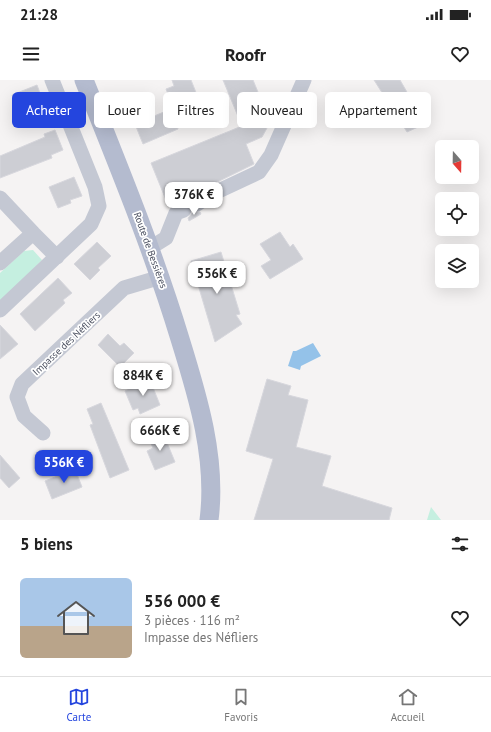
<!DOCTYPE html>
<html lang="fr">
<meta charset="utf-8">
<style>
:root{--surface:#fff;--page:#f6f6f6;--text:#222;--muted:#767676;--line:#e0e0e0;--accent:#2445de}
body{margin:0;font-family:"PT Sans",sans-serif;background:var(--page);color:var(--text);height:100vh;display:flex;flex-direction:column;font-size:15px;white-space:nowrap}
*{box-sizing:border-box;margin:0}
p{font-size:13px;color:var(--muted)}
.icon{flex:none;width:22px;height:22px;fill:none;stroke:currentColor;stroke-width:2;stroke-linecap:round;stroke-linejoin:round}
.map{position:relative;height:440px;overflow:hidden}
.details{display:flex;flex-direction:column;background:var(--surface);flex:1}
.details>*{flex:none}
.top-card{position:absolute;left:12px;top:12px;width:467px;height:36px;display:flex;gap:8px}
.needle{width:26px;rotate:160deg}
.fabs{position:absolute;left:435px;top:60px;display:grid;gap:8px}
.fabs a{display:grid;place-items:center;width:44px;height:44px;border-radius:6px;background:var(--surface);box-shadow:0 4px 16px #0002;font-size:20px}
.price{position:absolute;translate:-50% -34px;padding:0 9px;border-radius:8px;background:#fff;color:#222;font-size:13px;line-height:26px;filter:drop-shadow(0 1px 2px #0008)}
.price::after{content:'';position:absolute;left:50%;top:24px;width:12px;height:9px;margin-left:-6px;background:inherit;clip-path:polygon(0 0,100% 0,50% 100%)}
.price.current{background:var(--accent);color:#fff}
ul{padding:0;list-style:none}
li{display:flex;align-items:center;gap:12px;height:100px;padding:0 20px}
li span{display:grid;place-items:center;flex:none;width:112px;height:80px;border-radius:6px;color:#555}
li>.icon{margin-inline-start:auto}
span .icon{width:48px;height:48px;fill:#fffc;stroke-width:1}
li b{font-size:17px}
h2{display:flex;justify-content:space-between;align-items:center;height:48px;padding:0 20px;font-size:17px}
.tag{padding:0 14px;border-radius:6px;background:var(--surface);box-shadow:0 4px 16px #0002;font-size:14px;line-height:36px}
.tag.current{background:var(--accent);color:#fff}
.status{display:flex;justify-content:space-between;align-items:center;height:28px;padding:0 20px;background:var(--surface);direction:ltr}
.status svg{height:11px;fill:currentColor}
header{display:flex;justify-content:space-between;align-items:center;height:52px;padding:0 20px;background:var(--surface);font-size:18px;font-weight:600}
.menu{display:flex;justify-content:space-around;align-items:center;height:56px;border-top:1px solid var(--line);background:var(--surface);font-size:11px;color:var(--muted)}
.menu a{display:grid;justify-items:center;gap:2px}
.menu .current{color:var(--accent)}
.map>svg:first-child{display:block}
.green{fill:#c5efe0}
.water{fill:#94c2e9}
.building{fill:#cdced4;stroke:#d7d7dd}
.lines{fill:none;stroke-linecap:round;stroke-linejoin:round}
.minor{stroke:#c4c8d3;stroke-width:15}
.major{stroke:#b4bbcf;stroke-width:19}
.labels{text-anchor:middle;stroke-width:3.5;stroke-linejoin:round;paint-order:stroke}
.street-label{font-size:10px;fill:#4b5060;stroke:#fff}
</style>
<div class="status"><b>21:28</b><svg viewBox="0 0 49 12"><path d="M0 12V9h3v3zM5 12V6h3v6zM10 12V3h3v9zM15 12V0h3v12zM26 1h20v11H26zM47 4h2v5h-2z"/></svg></div>
<header><svg class="icon" aria-label="menu" viewBox="0 0 24 24"><path d="M4 6h16M4 12h16M4 18h16"/></svg>Roofr<svg class="icon" aria-label="heart" viewBox="0 0 24 24"><path d="M12 20l-8-8c-3-5 5-10 8-4 3-6 11-1 8 4z"/></svg></header>
<div class="map">
<svg width="491" height="440" viewBox="0 0 491 440">
<rect width="100%" height="100%" fill="#f5f3f3"/>
<!-- green -->
<path class="green" d="M 33,170 L 42,180 L 0,225 L 0,193 L 24,171 Z
M 431,427 L 441,440 L 427,440 Z"/>
<!-- water -->
<path class="water" d="M 313,263 L 321,276 L 301,286 L 300,290 L 288,286 L 293,271 L 296,271 Z"/>
<!-- building -->
<path class="building" d="M 172,0 L 191,0 L 197,15 L 172,25 L 166,9 L 174,6 Z
M 223,0 L 253,0 L 265,29 L 260,31 L 263,39 L 261,44 L 267,48 L 262,57 L 246,64 L 254,84 L 205,108 L 193,115 L 188,122 L 180,120 L 168,125 L 151,83 L 242,46 Z
M 374,0 L 400,0 L 419,33 L 416,34 L 418,37 L 414,39 L 418,47 L 407,52 Z
M 37,5 L 44,24 L 32,28 L 34,32 L 21,37 L 12,15 Z
M 171,29 L 178,49 L 143,64 L 135,44 Z
M 55,50 L 63,70 L 51,75 L 52,78 L 0,98 L 0,76 L 45,57 L 44,54 Z
M 74,97 L 82,116 L 70,120 L 71,123 L 58,128 L 49,107 Z
M 193,132 L 200,132 L 201,134 L 189,141 L 188,138 Z
M 280,152 L 290,167 L 293,164 L 303,179 L 270,199 L 261,186 L 271,180 L 260,164 Z
M 97,162 L 111,176 L 98,188 L 100,190 L 90,200 L 74,184 Z
M 221,172 L 240,234 L 236,235 L 242,244 L 215,262 L 191,181 Z
M 58,198 L 72,213 L 63,220 L 65,223 L 35,251 L 20,234 Z
M 0,245 L 18,264 L 0,279 Z
M 108,254 L 120,266 L 124,263 L 134,273 L 120,287 L 98,265 Z
M 267,299 L 291,306 L 288,315 L 308,320 L 296,367 L 331,376 L 322,406 L 392,428 L 389,440 L 254,440 L 273,379 L 246,371 Z
M 150,300 L 160,325 L 140,334 L 138,328 L 133,330 L 125,311 Z
M 101,323 L 129,390 L 110,398 L 90,345 L 93,344 L 87,329 Z
M 163,353 L 175,382 L 155,390 L 147,371 L 153,368 L 149,359 Z
M 0,375 L 20,398 L 9,408 L 0,398 Z
M 75,389 L 82,407 L 52,419 L 45,401 Z"/>
<g class="lines">
<!-- minor -->
<path class="minor" d="M 0,118 L 33,153 L 0,183
M 197,124 L 210,115 L 259,92 L 271,75 L 304,0
M 33,153 L 57,177
M 150,168 L 166,158 L 176,133 L 184,130
M 0,230 L 91,144 L 99,126 L 95,107 L 52,0
M 43,353 L 24,336 L 17,317 L 22,304 L 124,208 L 161,197"/>
<!-- major -->
<path class="major" d="M 84,0 C 118,85 153,170 180,259 C 198,317 217,379 209,440"/>
</g>
<g class="labels">
<!-- street labels -->
<g class="street-label">
<text transform="translate(151 170) rotate(70)" y="4">Route de Bessières</text>
<text transform="translate(66 263) rotate(-43)" y="4">Impasse des Néfliers</text>
</g>
</g>
</svg>
<div class="fabs">
<a><svg class="needle" viewBox="-14 -14 28 28"><path d="M0-13l5 13h-10z" fill="#e53935"/><path d="M0 13l5-13h-10z" fill="#767676"/></svg></a>
<a><svg class="icon" aria-label="locate" viewBox="0 0 24 24"><circle cx="12" cy="12" r="6"/><path d="M12 2v4M12 18v4M2 12h4M18 12h4"/></svg></a>
<a><svg class="icon" aria-label="layers" viewBox="0 0 24 24"><path d="M12 4l9 5-9 5-9-5zM3 14l9 5 9-5"/></svg></a>
</div>
<b class="price" style="left:194px;top:136px">376K €</b>
<b class="price" style="left:217px;top:215px">556K €</b>
<b class="price" style="left:143px;top:317px">884K €</b>
<b class="price" style="left:160px;top:372px">666K €</b>
<b class="price current" style="left:64px;top:404px">556K €</b>
<div class="top-card">
<a class="tag current">Acheter</a>
<a class="tag">Louer</a>
<a class="tag">Filtres</a>
<a class="tag">Nouveau</a>
<a class="tag">Appartement</a>
</div>
</div>
<section class="details">
<h2>5 biens<svg class="icon" aria-label="filters" viewBox="0 0 24 24"><path d="M4 7h16M4 17h16"/><circle cx="9" cy="7" r="2"/><circle cx="15" cy="17" r="2"/></svg></h2>
<ul>
<li><span style="background:linear-gradient(#a9c7e8 60%,#b9a48a 0)"><svg class="icon" aria-label="home" viewBox="0 0 24 24"><path d="M3 11l9-7 9 7M6 9v11h12V9"/></svg></span><div><b>556 000 €</b><p>3 pièces · 116 m²</p><p>Impasse des Néfliers</p></div><svg class="icon" aria-label="heart" viewBox="0 0 24 24"><path d="M12 20l-8-8c-3-5 5-10 8-4 3-6 11-1 8 4z"/></svg></li>
</ul>
</section>
<nav class="menu">
<a class="current"><svg class="icon" aria-label="map" viewBox="0 0 24 24"><path d="M3 6l6-2 6 2 6-2v14l-6 2-6-2-6 2zM9 4v14M15 6v14"/></svg>Carte</a>
<a><svg class="icon" aria-label="saved" viewBox="0 0 24 24"><path d="M7 4h10v16l-5-4-5 4z"/></svg>Favoris</a>
<a><svg class="icon" aria-label="home" viewBox="0 0 24 24"><path d="M3 11l9-7 9 7M6 9v11h12V9"/></svg>Accueil</a>
</nav>
